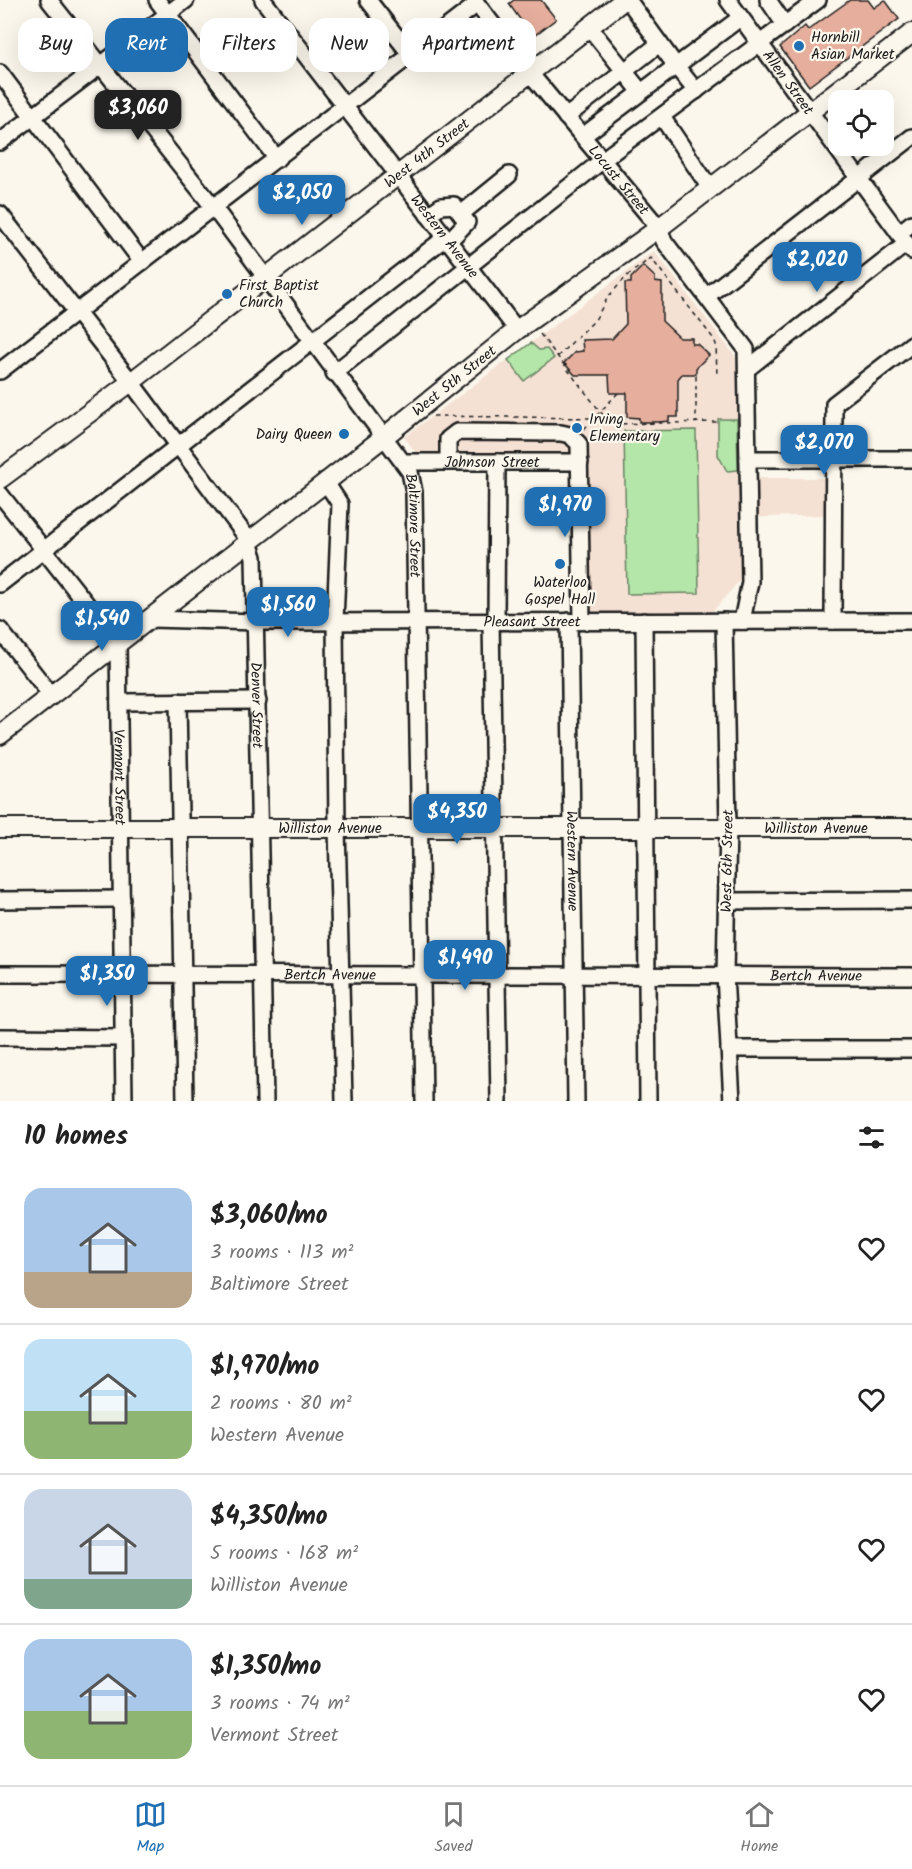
<!DOCTYPE html>
<meta charset="utf-8">
<style>
:root{--surface:#fff;--page:#f2f2f2;--text:#222;--muted:#767676;--line:#e0e0e0;--accent:#1f6fb2}
body{margin:0;font-family:Kalam,sans-serif;background:var(--page);color:var(--text);height:100vh;display:flex;flex-direction:column;font-size:22px;white-space:nowrap}
*{box-sizing:border-box;margin:0}
p{font-size:20px;color:var(--muted)}
.icon{flex:none;width:33px;height:33px;fill:none;stroke:currentColor;stroke-width:2;stroke-linecap:round;stroke-linejoin:round}
.map{position:relative;height:1101px;overflow:hidden}
.sheet{display:flex;flex-direction:column;background:var(--surface);flex:1}
.sheet>*{flex:none}
.top-card{position:absolute;left:18px;top:18px;width:600px;height:54px;display:flex;gap:12px}
.controls{position:absolute;left:828px;top:90px;display:grid;gap:12px}
.controls a{display:grid;place-items:center;width:66px;height:66px;border-radius:12px;background:var(--surface);box-shadow:0 6px 24px #0002;font-size:30px}
.price{position:absolute;translate:-50% -51px;padding:0 14px;border-radius:12px;background:var(--accent);color:#fff;font-size:20px;line-height:39px;filter:drop-shadow(0 2px 3px #0008)}
.price::after{content:'';position:absolute;left:50%;top:36px;width:18px;height:14px;margin-left:-9px;background:inherit;clip-path:polygon(0 0,100% 0,50% 100%)}
.price.on{background:#222;color:#fff}
ul{padding:0;list-style:none}
li{display:flex;align-items:center;gap:18px;height:150px;padding:0 24px}
li+li{border-top:2px solid var(--line)}
li span{display:grid;place-items:center;flex:none;width:168px;height:120px;border-radius:18px;color:#555}
li>.icon{margin-inline-start:auto}
span .icon{width:72px;height:72px;fill:#fffc;stroke-width:1}
li b{font-size:26px}
h2{display:flex;justify-content:space-between;align-items:center;height:72px;padding:0 24px;font-size:26px}
.pill{padding:0 21px;border-radius:18px;background:var(--surface);box-shadow:0 6px 24px #0002;font-size:21px;line-height:54px}
.pill.on{background:var(--accent);color:#fff}
.tab-bar{display:flex;justify-content:space-around;align-items:center;height:84px;border-top:2px solid var(--line);background:var(--surface);font-size:16px;color:var(--muted)}
.tab-bar a{display:grid;justify-items:center;gap:3px}
.tab-bar .on{color:var(--accent)}
.map>svg:first-child{display:block}
.built{fill:#f5e1d4}
.green{fill:#b3e6a8;stroke:#688162;stroke-width:1.5}
.building{fill:#e6ae9d;stroke:#1c1c1c;stroke-width:1.5}
.lines{fill:none;stroke-linecap:round;stroke-linejoin:round}
.minor-casing{stroke:#1c1c1c;stroke-width:20}
.major-casing{stroke:#1c1c1c;stroke-width:22}
.path{stroke:#1c1c1c;stroke-width:1.5;stroke-dasharray:4.5 4.5;stroke-linecap:butt}
.minor{stroke:#fbf7ec;stroke-width:15}
.major{stroke:#fbf7ec;stroke-width:18}
.poi-dot{fill:#1f6fb2;stroke:#fbf7ec;stroke-width:2}
.labels{text-anchor:middle;stroke-width:4.5;stroke-linejoin:round;paint-order:stroke}
.poi-label{font-size:15px;fill:#1c1c1c;stroke:#fbf7ec;text-anchor:start}
.street-label{font-size:15px;fill:#1c1c1c;stroke:#fbf7ec}
</style>
<div class="map">
<svg width="912" height="1101" viewBox="0 0 912 1101">
<rect width="100%" height="100%" fill="#fbf7ec"/>
<filter id="ink" filterUnits="userSpaceOnUse"><feTurbulence type="fractalNoise" baseFrequency=".0167" numOctaves="2"/><feDisplacementMap in="SourceGraphic" scale="12" xChannelSelector="R" yChannelSelector="G"/><feConvolveMatrix kernelMatrix="1 2 1 2 8 2 1 2 1" color-interpolation-filters="sRGB"/></filter>
<g filter="url(#ink)">
<!-- built -->
<path class="built" d="M 654,251 L 736,357 L 738,478 L 826,478 L 825,515 L 739,518 L 740,580 L 710,615 L 590,614 L 585,453 L 416,453 L 404,437 Z"/>
<!-- green -->
<path class="green" d="M 531,343 L 539,350 L 547,349 L 554,358 L 524,381 L 508,360 Z
M 718,419 L 737,419 L 738,470 L 727,471 L 718,455 Z
M 696,430 L 699,593 L 627,594 L 624,431 Z"/>
<!-- building -->
<path class="building" d="M 514,0 L 541,0 L 556,19 L 531,38 L 525,30 L 527,29 L 509,4 Z
M 850,0 L 868,0 L 874,8 L 885,0 L 899,19 L 809,86 L 780,47 L 805,26 L 808,30 Z
M 643,266 L 655,277 L 655,282 L 662,283 L 662,321 L 680,338 L 692,338 L 692,344 L 697,344 L 709,355 L 696,368 L 696,374 L 682,374 L 678,379 L 678,417 L 669,417 L 669,421 L 659,422 L 639,422 L 639,418 L 627,417 L 627,393 L 610,393 L 609,375 L 575,375 L 564,363 L 575,352 L 583,351 L 582,340 L 612,339 L 626,324 L 625,283 L 631,283 L 631,278 Z"/>
<g class="lines">
<!-- minor casing -->
<g class="minor-casing">
<g id="minor">
<path id="s1" d="M 49,0 L 214,208 L 410,472 L 414,492 L 424,1101"/>
<path d="M 157,0 L 277,159"/>
<path id="s2" d="M 263,0 L 517,330"/>
<path d="M 368,0 L 410,54"/>
<path id="s3" d="M 474,0 L 529,72 L 659,228 L 664,241 L 746,349 L 750,582 L 742,621"/>
<path d="M 628,0 L 676,66 L 740,18"/>
<path id="s4" d="M 728,0 L 912,251"/>
<path d="M 768,0 L 785,25"/>
<path d="M 589,27 L 641,92"/>
<path d="M 0,73 L 142,262"/>
<path d="M 566,117 L 659,44"/>
<path d="M 662,117 L 710,188"/>
<path d="M 583,136 L 676,66 L 696,91"/>
<path d="M 0,142 L 186,0"/>
<path id="s5" d="M 0,214 L 131,382 L 248,539 L 254,557 L 265,1101"/>
<path d="M 461,214 L 509,175"/>
<path d="M 428,215 L 441,206 L 454,205 L 467,222 L 448,242"/>
<path d="M 899,233 L 912,223"/>
<path d="M 707,296 L 912,137"/>
<path d="M 747,369 L 906,244"/>
<path d="M 0,371 L 477,4"/>
<path d="M 334,373 L 613,152 L 818,0"/>
<path d="M 748,459 L 912,459"/>
<path id="s6" d="M 404,462 L 580,462"/>
<path d="M 448,462 L 448,439 L 457,432 L 561,433 L 570,435 L 579,444 L 582,621"/>
<path d="M 325,481 L 340,504 L 335,621 L 337,827 L 344,1101"/>
<path id="s7" d="M 0,494 L 118,644 L 124,1101"/>
<path d="M 0,584 L 445,238"/>
<path id="s8" d="M 151,619 L 257,622 L 912,621"/>
<path d="M 491,621 L 499,1101"/>
<path d="M 496,621 L 497,462"/>
<path id="s9" d="M 569,621 L 576,1101"/>
<path d="M 644,621 L 648,1101"/>
<path d="M 724,621 L 728,826 L 725,975 L 732,1101"/>
<path d="M 833,621 L 834,404 L 912,344"/>
<path d="M 0,630 L 51,695"/>
<path d="M 178,701 L 185,1101"/>
<path d="M 119,702 L 258,701"/>
<path d="M 0,900 L 122,899"/>
<path d="M 727,901 L 912,900"/>
<path id="s10" d="M 0,974 L 912,976"/>
<path d="M 0,1037 L 124,1038"/>
<path d="M 729,1049 L 912,1049"/>
</g>
</g>
<!-- major casing -->
<g class="major-casing">
<g id="major">
<path id="s11" d="M 0,479 L 131,382 L 624,0"/>
<path id="s12" d="M 0,735 L 384,437 L 517,330 L 659,228 L 912,33"/>
<path id="s13" d="M 0,828 L 912,828"/>
</g>
</g>
<!-- path -->
<path class="path" d="M 540,334 L 610,424 L 718,422
M 557,357 L 595,320 L 608,297 L 628,275 L 651,258 L 713,338 L 716,344 L 717,377
M 696,376 L 696,422
M 433,416 L 594,418
M 584,429 L 618,393"/>
<!-- minor -->
<use href="#minor" class="minor"/>
<!-- major -->
<use href="#major" class="major"/>
</g>
</g>
<!-- markers -->
<g class="poi-dot">
<circle cx="799" cy="46" r="6"/>
<circle cx="227" cy="294" r="6"/>
<circle cx="577" cy="428" r="6"/>
<circle cx="344" cy="434" r="6"/>
<circle cx="560" cy="564" r="6"/>
</g>
<g class="labels">
<!-- poi labels -->
<g class="poi-label">
<text x="811" y="42">Hornbill<tspan x="811" dy="17">Asian Market</tspan></text>
<text x="239" y="290">First Baptist<tspan x="239" dy="17">Church</tspan></text>
<text x="589" y="424">Irving<tspan x="589" dy="17">Elementary</tspan></text>
<text x="332" y="439" text-anchor="end">Dairy Queen</text>
<text x="560" y="587" text-anchor="middle">Waterloo<tspan x="560" dy="17">Gospel Hall</tspan></text>
</g>
<!-- street labels -->
<g class="street-label">
<text dy="5" stroke="none"><textPath href="#s4" startOffset="102">Allen Street</textPath></text>
<text dy="5" stroke="none"><textPath href="#s11" startOffset="537">West 4th Street</textPath></text>
<text dy="5" stroke="none"><textPath href="#s3" startOffset="231">Locust Street</textPath></text>
<text dy="5" stroke="none"><textPath href="#s2" startOffset="298">Western Avenue</textPath></text>
<text dy="5" stroke="none"><textPath href="#s12" startOffset="576">West 5th Street</textPath></text>
<text dy="5" stroke="none"><textPath href="#s6" startOffset="88">Johnson Street</textPath></text>
<text dy="5" stroke="none"><textPath href="#s1" startOffset="648">Baltimore Street</textPath></text>
<text dy="5" stroke="none"><textPath href="#s8" startOffset="381">Pleasant Street</textPath></text>
<text dy="5" stroke="none"><textPath href="#s5" startOffset="576">Denver Street</textPath></text>
<text dy="5" stroke="none"><textPath href="#s7" startOffset="324">Vermont Street</textPath></text>
<text dy="5" stroke="none"><textPath href="#s13" startOffset="330">Williston Avenue</textPath></text>
<text dy="5" stroke="none"><textPath href="#s13" startOffset="816">Williston Avenue</textPath></text>
<text dy="5" stroke="none"><textPath href="#s9" startOffset="240">Western Avenue</textPath></text>
<text transform="translate(727 861) rotate(-89)" y="5">West 6th Street</text>
<text dy="5" stroke="none"><textPath href="#s10" startOffset="330">Bertch Avenue</textPath></text>
<text dy="5" stroke="none"><textPath href="#s10" startOffset="816">Bertch Avenue</textPath></text>
</g>
</g>
</svg>
<div class="controls">
<a><svg class="icon" aria-label="locate" viewBox="0 0 24 24"><circle cx="12" cy="12" r="6"/><path d="M12 2v4M12 18v4M2 12h4M18 12h4"/></svg></a>
</div>
<b class="price on" style="left:138px;top:141px">$3,060</b>
<b class="price" style="left:302px;top:226px">$2,050</b>
<b class="price" style="left:817px;top:293px">$2,020</b>
<b class="price" style="left:824px;top:476px">$2,070</b>
<b class="price" style="left:565px;top:538px">$1,970</b>
<b class="price" style="left:288px;top:638px">$1,560</b>
<b class="price" style="left:102px;top:652px">$1,540</b>
<b class="price" style="left:457px;top:845px">$4,350</b>
<b class="price" style="left:465px;top:991px">$1,490</b>
<b class="price" style="left:107px;top:1007px">$1,350</b>
<div class="top-card">
<a class="pill">Buy</a>
<a class="pill on">Rent</a>
<a class="pill">Filters</a>
<a class="pill">New</a>
<a class="pill">Apartment</a>
</div>
</div>
<section class="sheet">
<h2>10 homes<svg class="icon" aria-label="filters" viewBox="0 0 24 24"><path d="M4 7h16M4 17h16"/><circle cx="9" cy="7" r="2"/><circle cx="15" cy="17" r="2"/></svg></h2>
<ul>
<li><span style="background:linear-gradient(#a9c7e8 70%,#b9a48a 0)"><svg class="icon" aria-label="home" viewBox="0 0 24 24"><path d="M3 11l9-7 9 7M6 9v11h12V9"/></svg></span><div><b>$3,060/mo</b><p>3 rooms · 113 m²</p><p>Baltimore Street</p></div><svg class="icon" aria-label="heart" viewBox="0 0 24 24"><path d="M12 20l-8-8c-3-5 5-10 8-4 3-6 11-1 8 4z"/></svg></li>
<li><span style="background:linear-gradient(#bfe0f5 60%,#8fb573 0)"><svg class="icon" aria-label="home" viewBox="0 0 24 24"><path d="M3 11l9-7 9 7M6 9v11h12V9"/></svg></span><div><b>$1,970/mo</b><p>2 rooms · 80 m²</p><p>Western Avenue</p></div><svg class="icon" aria-label="heart" viewBox="0 0 24 24"><path d="M12 20l-8-8c-3-5 5-10 8-4 3-6 11-1 8 4z"/></svg></li>
<li><span style="background:linear-gradient(#c9d6e8 75%,#7fa58c 0)"><svg class="icon" aria-label="home" viewBox="0 0 24 24"><path d="M3 11l9-7 9 7M6 9v11h12V9"/></svg></span><div><b>$4,350/mo</b><p>5 rooms · 168 m²</p><p>Williston Avenue</p></div><svg class="icon" aria-label="heart" viewBox="0 0 24 24"><path d="M12 20l-8-8c-3-5 5-10 8-4 3-6 11-1 8 4z"/></svg></li>
<li><span style="background:linear-gradient(#a9c7e8 60%,#8fb573 0)"><svg class="icon" aria-label="home" viewBox="0 0 24 24"><path d="M3 11l9-7 9 7M6 9v11h12V9"/></svg></span><div><b>$1,350/mo</b><p>3 rooms · 74 m²</p><p>Vermont Street</p></div><svg class="icon" aria-label="heart" viewBox="0 0 24 24"><path d="M12 20l-8-8c-3-5 5-10 8-4 3-6 11-1 8 4z"/></svg></li>
</ul>
</section>
<nav class="tab-bar">
<a class="on"><svg class="icon" aria-label="map" viewBox="0 0 24 24"><path d="M3 6l6-2 6 2 6-2v14l-6 2-6-2-6 2zM9 4v14M15 6v14"/></svg>Map</a>
<a><svg class="icon" aria-label="saved" viewBox="0 0 24 24"><path d="M7 4h10v16l-5-4-5 4z"/></svg>Saved</a>
<a><svg class="icon" aria-label="home" viewBox="0 0 24 24"><path d="M3 11l9-7 9 7M6 9v11h12V9"/></svg>Home</a>
</nav>
